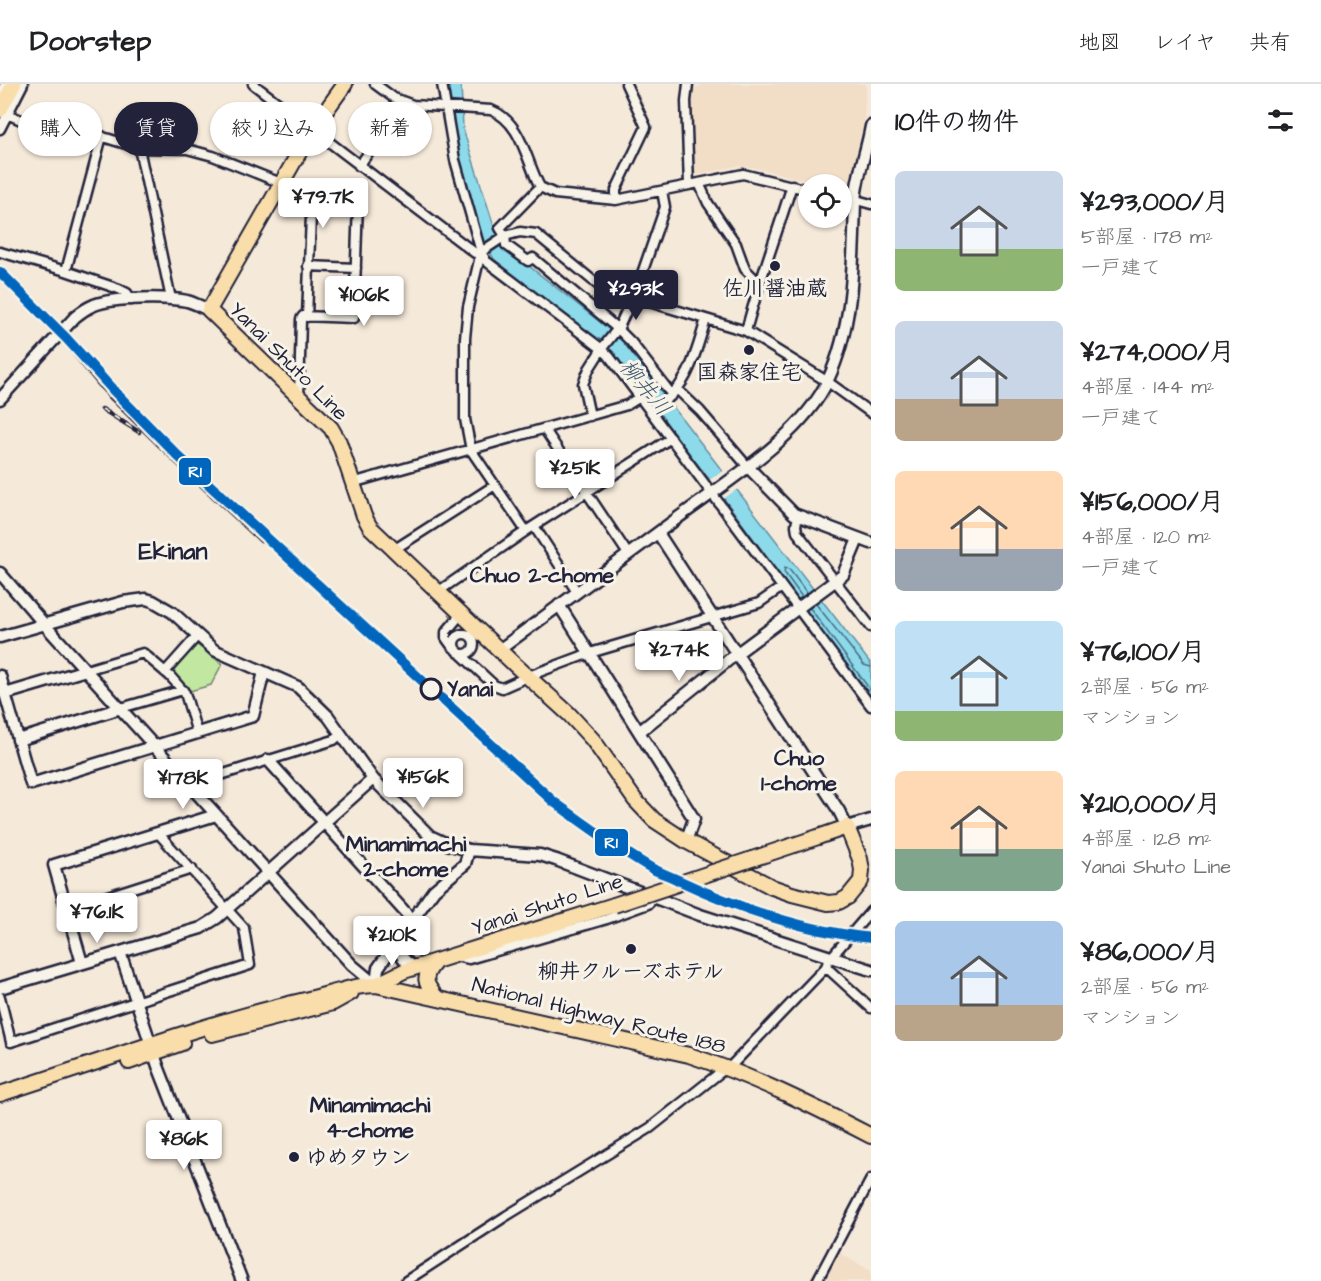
<!DOCTYPE html>
<html lang="ja">
<meta charset="utf-8">
<style>
:root{--surface:#fff;--page:#f2f2f2;--text:#202124;--muted:#757577;--line:#e0e0e0;--accent:#22223b}
body{margin:0;font-family:"Architects Daughter","Klee One",sans-serif;background:var(--page);color:var(--text);height:100vh;display:flex;flex-direction:column;font-size:22px;white-space:nowrap}
*{box-sizing:border-box;margin:0}
p{font-size:20px;color:var(--muted)}
.icon{flex:none;width:33px;height:33px;fill:none;stroke:currentColor;stroke-width:2;stroke-linecap:round;stroke-linejoin:round}
.map{position:relative;flex:1;overflow:hidden}
.drawer{display:flex;flex-direction:column;background:var(--surface);width:450px}
.drawer>*{flex:none}
.hud{position:absolute;left:18px;top:18px;width:570px;height:54px;display:flex;gap:12px}
.tools{position:absolute;left:798px;top:90px;display:grid;gap:12px}
.tools a{display:grid;place-items:center;width:54px;height:54px;border-radius:50%;background:var(--surface);box-shadow:0 2px 4px #0004;font-size:30px}
.price{position:absolute;translate:-50% -51px;padding:0 14px;border-radius:6px;background:#fff;color:#222;font-size:20px;line-height:39px;filter:drop-shadow(0 2px 3px #0008)}
.price::after{content:'';position:absolute;left:50%;top:36px;width:18px;height:14px;margin-left:-9px;background:inherit;clip-path:polygon(0 0,100% 0,50% 100%)}
.price.current{background:var(--accent);color:#fff}
ul{padding:0;list-style:none}
li{display:flex;align-items:center;gap:18px;height:150px;padding:0 24px}
li span{display:grid;place-items:center;flex:none;width:168px;height:120px;border-radius:9px;color:#555}
li>.icon{margin-inline-start:auto}
span .icon{width:72px;height:72px;fill:#fffc;stroke-width:1}
li b{font-size:26px}
h2{display:flex;justify-content:space-between;align-items:center;height:72px;padding:0 24px;font-size:26px}
.chip{padding:0 21px;border-radius:27px;background:var(--surface);box-shadow:0 2px 4px #0004;font-size:21px;line-height:54px}
.chip.current{background:var(--accent);color:#fff}
header{display:flex;align-items:center;gap:36px;box-sizing:border-box;height:84px;padding:0 30px;background:var(--surface);border-bottom:2px solid var(--line)}
header strong{font-size:28px}
nav{display:flex;gap:33px;margin-inline-start:auto;font-size:21px}
main{display:flex;flex:1;min-height:0}
.map>svg:first-child{display:block}
.built{fill:#f2ddc7}
.green{fill:#c1e7a1;stroke:#72846e;stroke-width:1.5}
.water{fill:#8cdaea;stroke:#6290a4;stroke-width:1.5}
.pier{fill:#f5e9d9}
.lines{fill:none;stroke-linecap:round;stroke-linejoin:round}
.shore{stroke:#4c6c81;stroke-width:1.5}
.minor-casing{stroke:#22223b;stroke-width:13}
.tertiary-casing{stroke:#22223b;stroke-width:15}
.primary-casing{stroke:#22223b;stroke-width:18}
.trunk-casing{stroke:#22223b;stroke-width:18}
.minor{stroke:#f7f3e8;stroke-width:8}
.tertiary{stroke:#f7f3e8;stroke-width:10}
.primary{stroke:#f9deab;stroke-width:14}
.trunk{stroke:#f9deab;stroke-width:14}
.rail-casing{stroke:#22223b;stroke-width:4.5}
.rail{stroke:#f7f3e8;stroke-width:2;stroke-dasharray:7;stroke-linecap:butt}
.primary-bridge-casing{stroke:#22223b;stroke-width:18;stroke-linecap:butt}
.primary-bridge{stroke:#f9deab;stroke-width:14}
.rail-1-casing{stroke:#f7f3e8;stroke-width:15}
.rail-1{stroke:#0065bd;stroke-width:10}
.poi-dot{fill:#22223b;stroke:#f7f3e8;stroke-width:2}
.stop-dot{fill:#f7f3e8;stroke:#22223b;stroke-width:3}
.labels{text-anchor:middle;stroke-width:6;stroke-linejoin:round;paint-order:stroke}
.poi-label{font-size:21px;font-weight:bold;fill:#22223b;stroke:#f7f3e8}
.street-label{font-size:21px;fill:#22223b;stroke:#f7f3e8}
.stop-label{font-size:21px;font-weight:bold;fill:#22223b;stroke:#f7f3e8;text-anchor:start}
.water-label{font-size:22px;font-style:italic;fill:#425970;stroke:#f7f3e8}
.neighbourhood-label{font-size:22px;font-weight:bold;fill:#22223b;stroke:#f7f3e8}
.quarter-label{font-size:24px;font-weight:bold;fill:#22223b;stroke:#f7f3e8}
.line-badge{stroke:#f7f3e8;stroke-width:2}
.badge-label{font-size:16px;text-anchor:middle;font-weight:bold;fill:#fff}
</style>
<header>
<strong>Doorstep</strong>
<nav><a>地図</a><a>レイヤ</a><a>共有</a></nav>
</header>
<main>
<div class="map">
<svg width="871" height="1197" viewBox="0 0 871 1197">
<rect width="100%" height="100%" fill="#f5e9d9"/>
<filter id="ink" filterUnits="userSpaceOnUse"><feTurbulence type="fractalNoise" baseFrequency=".0167" numOctaves="2"/><feDisplacementMap in="SourceGraphic" scale="12" xChannelSelector="R" yChannelSelector="G"/><feConvolveMatrix kernelMatrix="1 2 1 2 8 2 1 2 1" color-interpolation-filters="sRGB"/></filter>
<g filter="url(#ink)">
<!-- built -->
<path class="built" d="M 701,0 L 866,0 L 864,35 L 850,94 L 846,100 L 842,103 L 842,100 L 822,100 L 752,83 L 736,82 L 692,92 L 692,4 L 700,3 Z
M 839,1169 L 871,1187 L 871,1197 L 825,1197 Z"/>
<!-- green -->
<path class="green" d="M 196,560 L 222,580 L 211,601 L 190,607 L 173,592 L 172,586 Z"/>
<!-- water -->
<path class="water" d="M 448,0 L 461,0 L 463,45 L 494,142 L 505,163 L 620,254 L 871,580 L 871,617 L 725,416 L 611,268 L 494,175 L 481,154 L 455,61 L 450,34 L 451,18 Z"/>
<!-- pier -->
<path class="pier" d="M 725,386 L 739,404 L 723,415 L 709,396 Z"/>
<g class="lines">
<!-- shore -->
<path class="shore" d="M 802,513 L 784,488 L 785,484 L 789,485 L 807,509
M 816,520 L 864,581 L 871,583
M 810,524 L 871,607"/>
<!-- minor casing -->
<g class="minor-casing">
<path id="minor" d="M 253,0 L 475,169 L 481,168
M 375,0 L 394,14 L 413,21 L 491,26 C 522,38 526,77 540,103 L 555,110 L 616,116 L 743,90 L 808,106
M 442,0 L 455,76 L 481,168 L 468,223 L 465,254 L 465,335 L 471,366 L 526,447
M 688,0 L 686,17 L 689,101
M 0,8 L 5,0
M 7,30 L 75,59 L 78,49 L 83,47 L 139,64 L 187,65 L 213,72 L 281,99 L 358,118 L 354,234 L 303,232 L 301,235 L 299,313
M 0,45 L 23,0
M 139,64 L 171,215
M 359,82 L 404,19
M 699,99 L 708,119 L 736,160 L 745,185 L 759,199
M 540,103 L 500,144 L 505,152 L 506,161 L 528,177 L 533,174 L 618,245 L 631,258 L 672,311
M 842,112 L 871,120
M 616,116 L 616,106 L 646,43 L 626,0
M 0,168 L 66,187 L 119,205 L 127,209 L 131,216
M 481,168 L 486,177 L 602,265 L 609,272 L 871,622
M 481,168 L 505,152 L 520,148 L 536,150 L 597,200 L 609,206 L 746,247 L 828,298 L 871,329
M 308,182 L 356,184
M 66,187 L 102,52
M 307,233 L 312,106
M 746,247 C 759,197 777,150 792,101
M 678,306 L 700,327 L 748,383
M 650,327 C 688,307 695,272 706,235
M 590,332 L 583,300 L 589,285 L 603,263 L 619,243 L 638,201 L 665,123 L 662,107
M 545,346 L 628,470
M 352,399 L 627,321 L 640,313
M 798,433 L 796,441 L 797,448 L 871,543
M 534,442 L 577,508
M 395,465 L 495,401
M 439,507 L 526,447 L 671,354
M 462,529 L 446,548 L 446,554 L 451,561 L 494,601 L 502,604 L 527,593
M454 560a10 10 0 1 1 20 0a10 10 0 1 1-20 0Z
M 86,586 L 143,569 L 170,592 L 185,609 L 197,649
M 165,588 L 198,551
M 534,590 L 590,569 L 759,519 L 782,503
M 121,624 L 183,606
M 191,703 L 198,698 L 334,656 L 341,650
M 67,825 L 192,785
M 456,872 L 469,875 L 607,835 L 648,820 L 655,813
M 826,883 L 871,924
M 0,913 L 11,958 L 250,881 L 244,844 L 158,749
M 406,1197 L 506,1132 L 650,1044 L 722,987 L 729,984 L 826,883 L 828,877 L 871,827
M 817,1197 L 871,1095"/>
</g>
<!-- tertiary casing -->
<g class="tertiary-casing">
<path id="tertiary" d="M 0,315 L 75,233 C 81,228 87,224 94,221 C 114,213 167,213 187,217 C 195,219 201,223 209,226
M 748,383 L 794,430 L 871,459
M 658,449 L 839,727 L 847,743 L 871,736
M 0,489 L 44,540 L 352,881 L 376,901
M 559,521 L 694,735 L 686,757
M 0,553 L 123,518 L 146,515 L 153,517 L 172,528 L 214,566 L 298,603 L 328,632 L 373,695 L 430,752 L 447,760 L 469,766 L 540,771 L 556,776 L 700,831 L 871,886
M 499,566 C 558,523 616,479 675,436 C 723,400 803,352 828,296 C 854,240 853,178 855,118 C 856,94 867,66 871,42
M 0,592 L 31,700 L 253,632 L 264,588
M 5,610 L 86,586
M 639,648 L 736,570 L 843,491 L 858,455
M 18,656 L 121,624
M 268,676 L 413,837
M 398,857 C 399,871 404,879 418,884
M 120,868 L 158,982 L 242,1197
M 82,879 L 54,781 L 216,731
M 376,901 L 378,884 L 387,871 L 434,806 L 465,780 L 469,766
M 0,904 L 201,844 L 217,834 L 373,695"/>
</g>
<!-- primary casing -->
<g class="primary-casing">
<path id="primary" d="M 345,0 L 312,46 L 209,226 L 331,344 L 339,358 L 364,432 L 370,443 L 514,580 L 569,630 L 593,656 L 635,716 L 654,736 L 686,757 L 772,803 L 792,810 L 828,819 L 839,818 L 848,813 L 861,797 L 862,786 L 860,775 L 847,743 L 818,753
M 0,26 L 14,0
M 436,877 C 422,893 424,899 437,914
M 376,901 L 404,887 L 614,821"/>
</g>
<!-- trunk casing -->
<g class="trunk-casing">
<path id="trunk" d="M 212,950 L 333,919 L 351,909
M 129,978 L 182,959
M 0,1010 C 101,978 201,940 305,916 C 329,911 351,901 376,901 L 689,971 C 753,992 811,1021 871,1052"/>
</g>
<!-- minor -->
<use href="#minor" class="minor"/>
<!-- tertiary -->
<use href="#tertiary" class="tertiary"/>
<!-- primary -->
<use href="#primary" class="primary"/>
<!-- trunk -->
<use href="#trunk" class="trunk"/>
<!-- rail casing -->
<g class="rail-casing">
<path id="rail" d="M 0,195 L 58,251 L 108,311 L 174,376 L 261,457
M 102,325 L 139,348"/>
</g>
<!-- rail -->
<use href="#rail" class="rail"/>
<!-- primary-bridge casing -->
<g class="primary-bridge-casing">
<path id="primary-bridge" d="M 614,821 L 818,753"/>
</g>
<!-- primary-bridge -->
<use href="#primary-bridge" class="primary-bridge"/>
<!-- rail-1 casing -->
<g class="rail-1-casing">
<path id="rail-1" d="M 0,188 L 67,255 L 113,306 L 178,372 L 554,718 C 586,741 618,765 653,785 C 661,789 670,792 678,796 C 740,825 803,847 871,854"/>
</g>
<!-- rail-1 -->
<use href="#rail-1" class="rail-1"/>
</g>
</g>
<!-- markers -->
<g class="poi-dot">
<circle cx="775" cy="182" r="6"/>
<circle cx="749" cy="266" r="6"/>
<circle cx="631" cy="865" r="6"/>
<circle cx="294" cy="1073" r="6"/>
</g>
<circle class="stop-dot" cx="431" cy="605" r="10"/>
<g class="labels">
<!-- poi labels -->
<g class="poi-label">
<text x="775" y="211">佐川醤油蔵</text>
<text x="749" y="295">国森家住宅</text>
<text x="631" y="894">柳井クルーズホテル</text>
<text x="306" y="1080" text-anchor="start">ゆめタウン</text>
</g>
<!-- street labels -->
<g class="street-label">
<text transform="translate(289 277) rotate(45)" y="7">Yanai Shuto Line</text>
<text transform="translate(547 820) rotate(-18)" y="7">Yanai Shuto Line</text>
<text transform="translate(599 931) rotate(14)" y="7">National Highway Route 188</text>
</g>
<!-- stop labels -->
<g class="stop-label">
<text x="447" y="612">Yanai</text>
</g>
<!-- water labels -->
<g class="water-label">
<text transform="translate(646 303) rotate(50)" y="8">柳井川</text>
</g>
<!-- neighbourhood labels -->
<g class="neighbourhood-label">
<text x="542" y="498">Chuo 2-chome</text>
<text x="799" y="681">Chuo<tspan x="799" dy="25">1-chome</tspan></text>
<text x="406" y="767">Minamimachi<tspan x="406" dy="25">2-chome</tspan></text>
<text x="370" y="1028">Minamimachi<tspan x="370" dy="25">4-chome</tspan></text>
</g>
<!-- quarter labels -->
<g class="quarter-label">
<text x="173" y="475">Ekinan</text>
</g>
</g>
<g class="line-badge">
<rect x="178" y="373" width="34" height="29" rx="6" fill="#0065bd"/>
<rect x="594" y="744" width="35" height="29" rx="6" fill="#0065bd"/>
</g>
<g class="badge-label">
<text x="195" y="393">R1</text>
<text x="611" y="764">R1</text>
</g>
</svg>
<div class="tools">
<a><svg class="icon" aria-label="locate" viewBox="0 0 24 24"><circle cx="12" cy="12" r="6"/><path d="M12 2v4M12 18v4M2 12h4M18 12h4"/></svg></a>
</div>
<b class="price" style="left:323px;top:145px">¥79.7K</b>
<b class="price current" style="left:636px;top:237px">¥293K</b>
<b class="price" style="left:364px;top:243px">¥106K</b>
<b class="price" style="left:575px;top:416px">¥251K</b>
<b class="price" style="left:679px;top:598px">¥274K</b>
<b class="price" style="left:423px;top:725px">¥156K</b>
<b class="price" style="left:183px;top:726px">¥178K</b>
<b class="price" style="left:97px;top:860px">¥76.1K</b>
<b class="price" style="left:392px;top:883px">¥210K</b>
<b class="price" style="left:184px;top:1087px">¥86K</b>
<div class="hud">
<a class="chip">購入</a>
<a class="chip current">賃貸</a>
<a class="chip">絞り込み</a>
<a class="chip">新着</a>
</div>
</div>
<section class="drawer">
<h2>10件の物件<svg class="icon" aria-label="filters" viewBox="0 0 24 24"><path d="M4 7h16M4 17h16"/><circle cx="9" cy="7" r="2"/><circle cx="15" cy="17" r="2"/></svg></h2>
<ul>
<li><span style="background:linear-gradient(#c9d6e8 65%,#8fb573 0)"><svg class="icon" aria-label="home" viewBox="0 0 24 24"><path d="M3 11l9-7 9 7M6 9v11h12V9"/></svg></span><div><b>¥293,000/月</b><p>5部屋 · 178 m²</p><p>一戸建て</p></div></li>
<li><span style="background:linear-gradient(#c9d6e8 65%,#b9a48a 0)"><svg class="icon" aria-label="home" viewBox="0 0 24 24"><path d="M3 11l9-7 9 7M6 9v11h12V9"/></svg></span><div><b>¥274,000/月</b><p>4部屋 · 144 m²</p><p>一戸建て</p></div></li>
<li><span style="background:linear-gradient(#ffd9b3 65%,#9aa5b1 0)"><svg class="icon" aria-label="home" viewBox="0 0 24 24"><path d="M3 11l9-7 9 7M6 9v11h12V9"/></svg></span><div><b>¥156,000/月</b><p>4部屋 · 120 m²</p><p>一戸建て</p></div></li>
<li><span style="background:linear-gradient(#bfe0f5 75%,#8fb573 0)"><svg class="icon" aria-label="home" viewBox="0 0 24 24"><path d="M3 11l9-7 9 7M6 9v11h12V9"/></svg></span><div><b>¥76,100/月</b><p>2部屋 · 56 m²</p><p>マンション</p></div></li>
<li><span style="background:linear-gradient(#ffd9b3 65%,#7fa58c 0)"><svg class="icon" aria-label="home" viewBox="0 0 24 24"><path d="M3 11l9-7 9 7M6 9v11h12V9"/></svg></span><div><b>¥210,000/月</b><p>4部屋 · 128 m²</p><p>Yanai Shuto Line</p></div></li>
<li><span style="background:linear-gradient(#a9c7e8 70%,#b9a48a 0)"><svg class="icon" aria-label="home" viewBox="0 0 24 24"><path d="M3 11l9-7 9 7M6 9v11h12V9"/></svg></span><div><b>¥86,000/月</b><p>2部屋 · 56 m²</p><p>マンション</p></div></li>
</ul>
</section>
</main>
